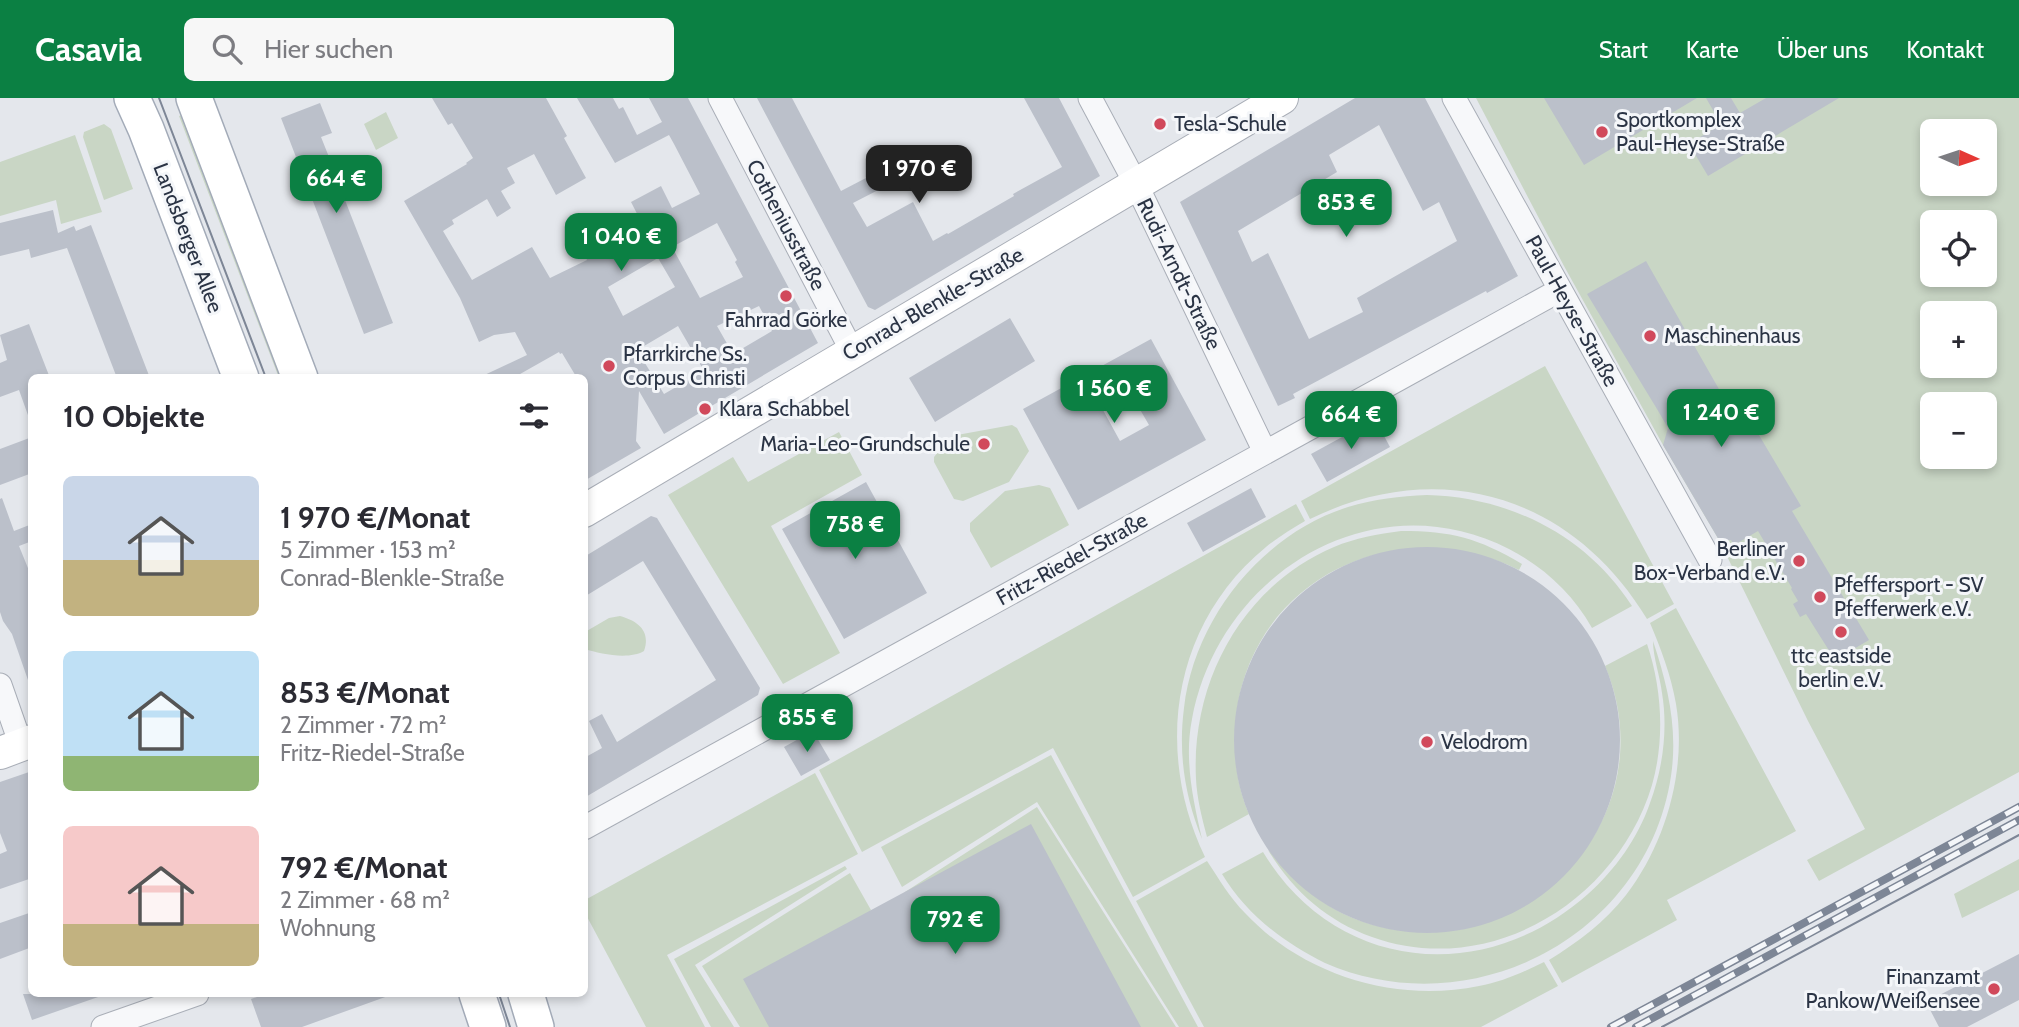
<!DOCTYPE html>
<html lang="de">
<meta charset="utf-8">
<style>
:root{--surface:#fff;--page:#f7f7f7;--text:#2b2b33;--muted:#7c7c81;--accent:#0b8043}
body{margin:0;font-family:Cabin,sans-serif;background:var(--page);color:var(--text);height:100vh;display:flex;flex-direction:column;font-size:26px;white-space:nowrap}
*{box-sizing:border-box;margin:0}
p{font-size:23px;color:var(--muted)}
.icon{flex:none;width:38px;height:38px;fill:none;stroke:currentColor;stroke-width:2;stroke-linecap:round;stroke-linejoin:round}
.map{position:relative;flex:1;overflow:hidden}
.sheet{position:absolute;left:28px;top:276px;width:560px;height:623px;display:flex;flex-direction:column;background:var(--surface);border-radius:10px;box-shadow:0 4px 10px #0003}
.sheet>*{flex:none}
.needle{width:46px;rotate:93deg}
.controls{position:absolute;left:1920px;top:21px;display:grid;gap:14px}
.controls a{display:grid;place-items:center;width:77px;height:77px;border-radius:10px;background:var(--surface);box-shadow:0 4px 10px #0003;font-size:35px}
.price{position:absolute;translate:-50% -60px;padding:0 16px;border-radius:14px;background:var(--accent);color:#fff;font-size:23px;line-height:46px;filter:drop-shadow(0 2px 4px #0008)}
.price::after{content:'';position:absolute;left:50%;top:42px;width:21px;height:16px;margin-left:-10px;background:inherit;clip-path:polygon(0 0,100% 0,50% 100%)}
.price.on{background:#222;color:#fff}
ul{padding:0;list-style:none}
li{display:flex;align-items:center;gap:21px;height:175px;padding:0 35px}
li span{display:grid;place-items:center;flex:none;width:196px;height:140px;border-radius:10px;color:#555}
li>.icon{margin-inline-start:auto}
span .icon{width:84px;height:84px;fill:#fffc;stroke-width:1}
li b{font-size:30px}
h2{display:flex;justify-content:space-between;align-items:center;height:84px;padding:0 35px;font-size:30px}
header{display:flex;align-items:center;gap:42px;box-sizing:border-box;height:98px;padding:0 35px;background:var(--accent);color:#fff}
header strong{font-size:33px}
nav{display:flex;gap:38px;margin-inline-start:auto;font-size:24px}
.search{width:490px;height:63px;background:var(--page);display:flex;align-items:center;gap:18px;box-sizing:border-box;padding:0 24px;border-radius:10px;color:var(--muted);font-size:26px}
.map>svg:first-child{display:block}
.green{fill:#c9d6c5;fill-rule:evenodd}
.building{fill:#bbc0ca;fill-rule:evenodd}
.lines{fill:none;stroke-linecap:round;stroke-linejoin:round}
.street-casing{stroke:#a9aeb7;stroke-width:25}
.secondary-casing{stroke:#a9aeb7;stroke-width:34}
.primary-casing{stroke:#a3abb8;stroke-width:38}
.street{stroke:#f7f8fa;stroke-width:23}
.secondary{stroke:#fff;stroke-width:32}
.primary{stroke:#fff;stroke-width:35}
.tram{stroke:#7d8696;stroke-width:2}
.rail-casing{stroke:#7d8696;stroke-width:8}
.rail{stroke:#f4f6f9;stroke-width:5;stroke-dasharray:16;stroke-linecap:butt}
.poi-dot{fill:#d1495b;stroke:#f4f6f9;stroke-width:2.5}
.labels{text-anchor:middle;stroke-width:6;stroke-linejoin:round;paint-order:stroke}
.poi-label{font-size:21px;fill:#2b3445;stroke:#f4f6f9;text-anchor:start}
.street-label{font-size:21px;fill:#2b3445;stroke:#f4f6f9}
</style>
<header>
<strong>Casavia</strong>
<div class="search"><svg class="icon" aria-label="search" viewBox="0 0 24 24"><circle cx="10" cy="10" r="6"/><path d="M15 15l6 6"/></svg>Hier suchen</div>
<nav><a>Start</a><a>Karte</a><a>Über uns</a><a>Kontakt</a></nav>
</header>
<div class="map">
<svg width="2019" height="929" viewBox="0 0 2019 929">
<rect width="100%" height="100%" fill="#e4e7ec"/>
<!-- green -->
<path class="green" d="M 1476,0 L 2019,0 L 2019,674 L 1819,783 L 1807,762 L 1865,731 L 1808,623 L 1719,442 L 1663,347 L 1564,168 ZM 1932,33 L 1984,33 L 1984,86 L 1932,86 ZM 1932,124 L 1984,124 L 1984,177 L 1932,177 ZM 1932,215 L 1984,215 L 1984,268 L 1932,268 ZM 1932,306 L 1984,306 L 1984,359 L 1932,359 Z
M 386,14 L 398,40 L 376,52 L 364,26 Z
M 185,16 L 286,280 L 279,280 L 179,18 Z
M 104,26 L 111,31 L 133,91 L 104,102 L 83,39 L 84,34 Z
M 75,37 L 102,114 L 61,126 L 56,102 L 0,118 L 0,64 Z
M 1545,268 L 1674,506 L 1647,521 C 1572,397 1439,358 1310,421 L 1301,403 Z
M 1012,327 L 1017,330 L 1029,353 L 1009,384 L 963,403 L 954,401 L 934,364 L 934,359 L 950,340 L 957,337 Z
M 839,334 L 862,377 L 771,428 L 840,555 L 783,586 L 668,397 L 733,359 L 748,384 Z
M 1039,387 L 1050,390 L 1069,427 L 991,470 L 970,433 L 970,425 L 1005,393 Z
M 1427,397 C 1510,399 1587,438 1632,508 L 1592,530 C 1573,496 1544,469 1509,451 C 1372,381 1219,476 1192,621 C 1184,661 1193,702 1202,741 C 1185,699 1178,656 1184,610 C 1194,521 1262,436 1348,409 C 1374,401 1400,398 1427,397 Z
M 1296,406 L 1305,423 C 1292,431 1278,439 1266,449 C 1172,526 1154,653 1205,759 L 1133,799 L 1053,650 L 862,754 L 819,672 Z
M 1401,433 C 1452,433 1478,440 1522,466 L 1519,472 C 1400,414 1258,476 1237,611 C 1232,647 1235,683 1249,716 L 1207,739 C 1202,720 1197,701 1196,681 C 1191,584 1242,488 1334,449 C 1355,440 1378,436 1401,433 Z
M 1676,510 L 1796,733 L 1667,802 L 1677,822 L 1562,885 L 1549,862 C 1578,844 1605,824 1626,797 C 1666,745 1687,671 1676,606 C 1671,577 1661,551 1650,525 Z
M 620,518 C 638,523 651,533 644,553 C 629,562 600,556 585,551 L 585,534 L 609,520 Z
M 1653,543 C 1668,588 1678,631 1671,678 C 1647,838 1472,929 1325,865 C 1283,844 1246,816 1222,776 L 1263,754 C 1336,875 1485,888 1588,796 C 1615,772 1638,740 1650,705 C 1663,670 1668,631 1662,595 C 1660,578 1653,559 1653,543 Z
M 1647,546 C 1662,590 1665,642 1652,687 C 1617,804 1489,881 1372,839 C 1327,823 1293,793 1268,752 C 1275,758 1281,768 1289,776 C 1310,797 1336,815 1364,824 C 1520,876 1670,721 1605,568 Z
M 1051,657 L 1198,929 L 1179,929 L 1037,704 L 902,789 L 881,749 Z
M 815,675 L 858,756 L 667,857 L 705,929 L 646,929 L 585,815 L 585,802 Z
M 1037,709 L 1176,929 L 1137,929 L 905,794 Z
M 2019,761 L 2019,792 L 1962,820 L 1954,796 Z
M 1207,763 C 1219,781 1230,800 1245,815 C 1304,878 1396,905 1479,888 C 1502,884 1524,874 1544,864 L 1558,888 L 1481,929 L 1204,929 L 1136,803 Z
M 845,768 L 847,771 L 695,867 L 734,929 L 711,929 L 674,861 Z
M 850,775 L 871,812 L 769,929 L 740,929 L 702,868 Z"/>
<!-- building -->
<path class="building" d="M 432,0 L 546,0 L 567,38 L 564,40 L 586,80 L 556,97 L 534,56 L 507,70 L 515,85 L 501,93 L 511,110 L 497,119 L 487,101 L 452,122 L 454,126 L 443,133 L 472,182 L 532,149 L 550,180 L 587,162 L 573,136 L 603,119 L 621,156 L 650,141 L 631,104 L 661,88 L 672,110 L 700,96 L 674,46 L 669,37 L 615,65 L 577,0 L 613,0 L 619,11 L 623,9 L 637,37 L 662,24 L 649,0 L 688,0 L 818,245 L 664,336 L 639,293 L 636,343 L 641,350 L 584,383 L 584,280 L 577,280 L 562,255 L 560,256 L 559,254 L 513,280 L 478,280 L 527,257 L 515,234 L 494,237 L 479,244 L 460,200 L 404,103 L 467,66 L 466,65 L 473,60 L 452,25 L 448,27 ZM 717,125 L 737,162 L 735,164 L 743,179 L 700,200 L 672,149 ZM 658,160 L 675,189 L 623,218 L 608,189 ZM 759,208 L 772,233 L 733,256 L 717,228 ZM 678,228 L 704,273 L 664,296 L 640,257 L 642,255 L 639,251 Z
M 757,0 L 792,0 L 841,93 L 910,57 L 917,72 L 853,105 L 867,129 L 913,104 L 933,143 L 947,135 L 948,136 L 1014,98 L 1013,96 L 1062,69 L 1024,0 L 1059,0 L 1100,78 L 875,212 L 868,209 Z
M 1355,0 L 1425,0 L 1518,178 L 1487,195 L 1486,193 L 1293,296 L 1295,300 L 1278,308 L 1180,104 ZM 1379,27 L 1423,113 L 1439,104 L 1457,143 L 1357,200 L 1363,214 L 1309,241 L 1268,155 L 1252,164 L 1238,133 L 1337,74 L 1329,57 Z
M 1544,0 L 1697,0 L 1584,67 Z
M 1706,0 L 1731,0 L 1740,15 L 1766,0 L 1839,0 L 1708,78 L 1689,46 L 1721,26 Z
M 320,5 L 332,35 L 321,39 L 339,84 L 349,80 L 355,93 L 343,97 L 393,225 L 364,236 L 281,20 Z
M 53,112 L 58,135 L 74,128 L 76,133 L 91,127 L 150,280 L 117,280 L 67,150 L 31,160 L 29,151 L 0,158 L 0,125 Z
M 1646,163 L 1724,300 L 1734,295 L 1801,408 L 1792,413 L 1869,542 L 1835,562 L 1806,516 L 1800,519 L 1793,506 L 1798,503 L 1791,491 L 1792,490 L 1758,433 L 1734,447 L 1731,442 L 1719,442 L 1663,347 L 1668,330 L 1657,311 L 1587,196 Z
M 1010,220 L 1035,263 L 935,324 L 909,280 Z
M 29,226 L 50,280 L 32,280 L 32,320 L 29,320 L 19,292 L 0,299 L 0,265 L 7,262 L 0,237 Z
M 1151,241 L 1206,342 L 1078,412 L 1023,311 ZM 1131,296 L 1149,327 L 1120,343 L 1103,312 Z
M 1375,321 L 1390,349 L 1327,384 L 1311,356 Z
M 32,339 L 32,375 L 0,387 L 0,351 Z
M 866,384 L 927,495 L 844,541 L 782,431 Z
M 1251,390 L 1266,419 L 1203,454 L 1187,425 Z
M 2,400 L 14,433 L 32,426 L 32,443 L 19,448 L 32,480 L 32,585 L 29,585 L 12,536 L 3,523 L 0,514 L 0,401 Z
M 651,418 L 657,420 L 760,590 L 758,597 L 584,700 L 584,660 L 602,650 L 589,623 L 602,616 L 617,644 L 716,582 L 643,463 L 584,499 L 584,459 Z
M1234 642a193 193 0 1 1 386 0a193 193 0 1 1-386 0Z
M 813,633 L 830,662 L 801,678 L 784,649 Z
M 32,673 L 32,780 L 0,791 L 0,756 L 7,753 L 0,735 L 0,684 Z
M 1031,726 L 1141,929 L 769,929 L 743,881 Z
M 32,814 L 32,849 L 0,861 L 0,825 Z
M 2019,856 L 2019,902 L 1967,929 L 1939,929 L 1926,904 Z
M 23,896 L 101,896 L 101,898 L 32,922 Z
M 266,896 L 388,896 L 388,898 L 302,929 L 261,929 L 251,901 Z"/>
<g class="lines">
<!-- street casing -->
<g class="street-casing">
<path id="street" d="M 720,0 L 852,253
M 1090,0 L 1137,88 L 1265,354
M 1454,0 L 1710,462
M 0,587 L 21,647
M 584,730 L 1560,192
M 103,929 L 197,896"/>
</g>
<!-- secondary casing -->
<g class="secondary-casing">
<path id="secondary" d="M 584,413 C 817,275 1051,139 1282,0
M 0,655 L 32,643"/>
</g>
<!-- primary casing -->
<g class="primary-casing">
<path id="primary" d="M 132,0 L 146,31 L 241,280
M 194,0 L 300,280
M 477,896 L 488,929
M 526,896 L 536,929"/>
</g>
<!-- street -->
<use href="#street" class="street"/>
<!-- secondary -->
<use href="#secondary" class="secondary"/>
<!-- primary -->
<use href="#primary" class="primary"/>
<!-- tram -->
<path class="tram" d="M 159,0 L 266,280
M 499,896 L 510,929
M 1662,929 L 2019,737"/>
<!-- rail casing -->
<g class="rail-casing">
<path id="rail" d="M 1611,929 L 2019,709
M 1636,929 L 2019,722"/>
</g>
<!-- rail -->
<use href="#rail" class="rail"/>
</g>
<!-- markers -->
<g class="poi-dot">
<circle cx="1160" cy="26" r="7"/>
<circle cx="1602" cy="34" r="7"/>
<circle cx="786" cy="198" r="7"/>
<circle cx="1650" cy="238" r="7"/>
<circle cx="609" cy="268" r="7"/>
<circle cx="705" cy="311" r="7"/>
<circle cx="984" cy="346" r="7"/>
<circle cx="1799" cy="463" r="7"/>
<circle cx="1820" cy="499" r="7"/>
<circle cx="1841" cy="534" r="7"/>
<circle cx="1427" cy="644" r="7"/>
<circle cx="1994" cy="891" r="7"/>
</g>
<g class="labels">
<!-- poi labels -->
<g class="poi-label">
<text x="1616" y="29">Sportkomplex<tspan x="1616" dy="24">Paul-Heyse-Straße</tspan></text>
<text x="1174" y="33">Tesla-Schule</text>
<text x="786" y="229" text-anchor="middle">Fahrrad Görke</text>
<text x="1664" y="245">Maschinenhaus</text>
<text x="623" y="263">Pfarrkirche Ss.<tspan x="623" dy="24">Corpus Christi</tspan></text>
<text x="719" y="318">Klara Schabbel</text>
<text x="970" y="353" text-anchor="end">Maria-Leo-Grundschule</text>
<text x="1785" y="458" text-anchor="end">Berliner<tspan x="1785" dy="24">Box-Verband e.V.</tspan></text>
<text x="1834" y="494">Pfeffersport - SV<tspan x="1834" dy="24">Pfefferwerk e.V.</tspan></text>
<text x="1841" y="565" text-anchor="middle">ttc eastside<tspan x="1841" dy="24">berlin e.V.</tspan></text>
<text x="1441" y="651">Velodrom</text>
<text x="1980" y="886" text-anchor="end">Finanzamt<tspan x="1980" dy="24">Pankow/Weißensee</tspan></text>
</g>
<!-- street labels -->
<g class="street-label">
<text transform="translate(786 127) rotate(62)" y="7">Cotheniusstraße</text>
<text transform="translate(188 140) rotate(69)" y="7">Landsberger Allee</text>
<text transform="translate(1179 176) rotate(64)" y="7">Rudi-Arndt-Straße</text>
<text transform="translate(933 206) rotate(-30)" y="7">Conrad-Blenkle-Straße</text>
<text transform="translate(1572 213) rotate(61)" y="7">Paul-Heyse-Straße</text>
<text transform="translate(1072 461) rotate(-29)" y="7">Fritz-Riedel-Straße</text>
</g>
</g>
</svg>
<div class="controls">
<a><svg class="needle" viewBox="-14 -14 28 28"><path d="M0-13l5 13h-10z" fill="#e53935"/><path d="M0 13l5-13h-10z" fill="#7c7c81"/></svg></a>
<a><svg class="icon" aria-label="locate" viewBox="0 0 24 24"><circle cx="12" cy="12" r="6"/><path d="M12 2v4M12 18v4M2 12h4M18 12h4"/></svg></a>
<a>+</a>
<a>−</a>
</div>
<b class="price on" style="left:919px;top:107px">1 970 €</b>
<b class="price" style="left:336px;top:117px">664 €</b>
<b class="price" style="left:1346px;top:141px">853 €</b>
<b class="price" style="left:621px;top:175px">1 040 €</b>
<b class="price" style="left:1114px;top:327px">1 560 €</b>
<b class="price" style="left:1721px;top:351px">1 240 €</b>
<b class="price" style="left:1351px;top:353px">664 €</b>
<b class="price" style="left:855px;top:463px">758 €</b>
<b class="price" style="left:807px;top:656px">855 €</b>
<b class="price" style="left:955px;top:858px">792 €</b>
<section class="sheet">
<h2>10 Objekte<svg class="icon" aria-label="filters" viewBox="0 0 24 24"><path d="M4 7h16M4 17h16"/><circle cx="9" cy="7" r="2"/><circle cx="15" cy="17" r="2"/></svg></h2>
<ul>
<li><span style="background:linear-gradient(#c9d6e8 60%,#c2b280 0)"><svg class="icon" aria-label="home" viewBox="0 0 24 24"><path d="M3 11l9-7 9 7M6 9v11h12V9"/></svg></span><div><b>1 970 €/Monat</b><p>5 Zimmer · 153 m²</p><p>Conrad-Blenkle-Straße</p></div></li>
<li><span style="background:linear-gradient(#bfe0f5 75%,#8fb573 0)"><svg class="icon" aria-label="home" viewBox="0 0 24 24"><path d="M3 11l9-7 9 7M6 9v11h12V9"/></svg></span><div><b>853 €/Monat</b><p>2 Zimmer · 72 m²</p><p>Fritz-Riedel-Straße</p></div></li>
<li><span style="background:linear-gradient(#f6c9c9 70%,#c2b280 0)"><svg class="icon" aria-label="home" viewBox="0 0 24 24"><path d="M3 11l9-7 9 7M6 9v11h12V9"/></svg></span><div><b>792 €/Monat</b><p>2 Zimmer · 68 m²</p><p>Wohnung</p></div></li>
</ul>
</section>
</div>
